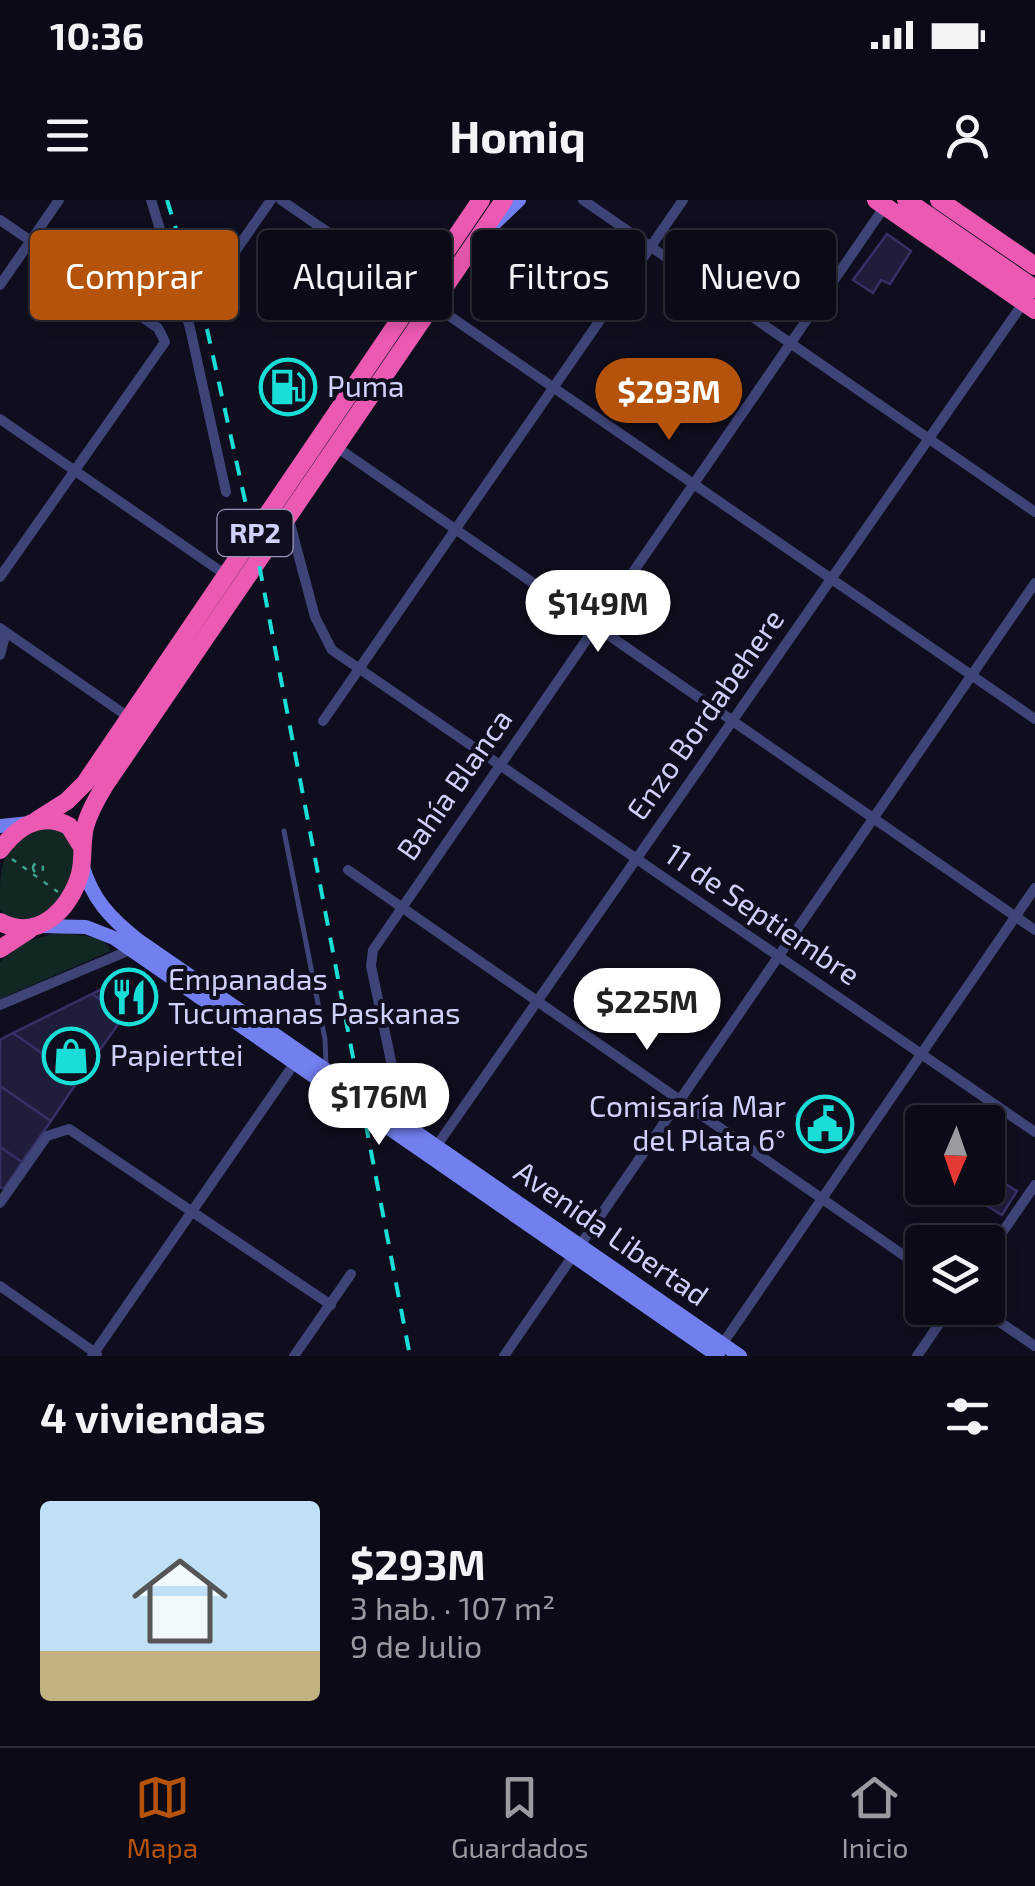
<!DOCTYPE html>
<html lang="es">
<meta charset="utf-8">
<style>
:root{--surface:#0b0a16;--page:#191823;--text:#f1f3f6;--muted:#9a9aa1;--line:#2b2b35;--accent:#b45309}
body{margin:0;font-family:"Exo 2",sans-serif;background:var(--page);color:var(--text);height:100vh;display:flex;flex-direction:column;font-size:38px;white-space:nowrap}
*{box-sizing:border-box;margin:0}
p{font-size:32px;color:var(--muted)}
.icon{flex:none;width:55px;height:55px;fill:none;stroke:currentColor;stroke-width:2;stroke-linecap:round;stroke-linejoin:round}
.map{position:relative;height:1156px;overflow:hidden}
.details{display:flex;flex-direction:column;background:var(--surface);flex:1}
.details>*{flex:none}
.banner{position:absolute;left:30px;top:30px;width:975px;height:90px;display:flex;gap:20px}
.needle{width:65px;rotate:182deg}
.buttons{position:absolute;left:905px;top:905px;display:grid;gap:20px}
.buttons a{display:grid;place-items:center;width:100px;height:100px;border-radius:10px;background:var(--surface);box-shadow:0 5px 15px #0003,0 0 0 2px var(--line);font-size:50px}
.price{position:absolute;translate:-50% -85px;padding:0 22px;border-radius:35px;background:#fff;color:#222;font-size:32px;line-height:65px;filter:drop-shadow(0 2px 5px #0008)}
.price::after{content:'';position:absolute;left:50%;top:60px;width:30px;height:22px;margin-left:-15px;background:inherit;clip-path:polygon(0 0,100% 0,50% 100%)}
.price.active{background:var(--accent);color:#fff}
ul{padding:0;list-style:none}
li{display:flex;align-items:center;gap:30px;height:250px;padding:0 40px}
li span{display:grid;place-items:center;flex:none;width:280px;height:200px;border-radius:10px;color:#555}
li>.icon{margin-inline-start:auto}
span .icon{width:120px;height:120px;fill:#fffc;stroke-width:1}
li b{font-size:42px}
h2{display:flex;justify-content:space-between;align-items:center;height:120px;padding:0 40px;font-size:42px}
.pill{padding:0 35px;border-radius:10px;background:var(--surface);box-shadow:0 5px 15px #0003,0 0 0 2px var(--line);font-size:35px;line-height:90px}
.pill.active{background:var(--accent);color:#fff}
.status{display:flex;justify-content:space-between;align-items:center;height:70px;padding:0 50px;background:var(--surface);direction:ltr}
.status svg{height:28px;fill:currentColor}
header{display:flex;justify-content:space-between;align-items:center;height:130px;padding:0 40px;background:var(--surface);font-size:45px;font-weight:700}
.tabs{display:flex;justify-content:space-around;align-items:center;height:140px;border-top:2px solid var(--line);background:var(--surface);font-size:28px;color:var(--muted)}
.tabs a{display:grid;justify-items:center;gap:5px}
.tabs .active{color:var(--accent)}
.map>svg:first-child{display:block}
.green{fill:#122723}
.building{fill:#1f1d3c;stroke:#353166;stroke-width:2.5}
.lines{fill:none;stroke-linecap:round;stroke-linejoin:round}
.path{stroke:#3ba390;stroke-width:2.5;stroke-dasharray:5 8;stroke-linecap:butt}
.lane{stroke:#3f4478;stroke-width:5}
.street{stroke:#3f4478;stroke-width:10}
.secondary{stroke:#727fef;stroke-width:14}
.highway{stroke:#ec59b3;stroke-width:18}
.rail{stroke:#19ddd7;stroke-width:4;stroke-dasharray:15 12;stroke-linecap:butt}
.labels{text-anchor:middle;stroke-width:8;stroke-linejoin:round;paint-order:stroke}
.shield{fill:#0f0e1e;stroke:#9696b8;stroke-width:2.5}
.shield-label{font-size:28px;font-weight:bold;fill:#d0d1fa}
.poi-label{font-size:30px;fill:#d0d1fa;stroke:#0f0e1e;text-anchor:start}
.street-label{font-size:30px;fill:#d0d1fa;stroke:#0f0e1e}
</style>
<div class="status"><b>10:36</b><svg viewBox="0 0 49 12"><path d="M0 12V9h3v3zM5 12V6h3v6zM10 12V3h3v9zM15 12V0h3v12zM26 1h20v11H26zM47 4h2v5h-2z"/></svg></div>
<header><svg class="icon" aria-label="menu" viewBox="0 0 24 24"><path d="M4 6h16M4 12h16M4 18h16"/></svg>Homiq<svg class="icon" aria-label="person" viewBox="0 0 24 24"><circle cx="12" cy="8" r="4"/><path d="M4 21q1-7 8-7t8 7"/></svg></header>
<div class="map">
<svg width="1035" height="1156" viewBox="0 0 1035 1156">
<rect width="100%" height="100%" fill="#0f0e1e"/>
<!-- green -->
<path class="green" d="M 47,626 L 61,630 C 65,636 72,644 75,651 C 85,680 52,709 30,722 L 6,716 L 0,710 C 0,660 0,647 47,626 Z
M 60,732 L 104,739 L 111,751 L 0,799 L 0,762 L 25,742 Z"/>
<!-- building -->
<path class="building" d="M 887,34 L 911,51 L 890,84 L 881,80 L 873,93 L 853,80 Z
M 131,777 L 148,784 L 132,806 L 106,787 Z
M 106,787 L 132,806 L 124,816 L 92,794 Z
M 92,794 L 124,816 L 79,879 L 13,833 Z
M 13,833 L 79,879 L 51,921 L 0,886 L 0,840 Z
M 0,886 L 51,921 L 22,962 L 0,947 Z
M 807,901 L 854,933 L 842,949 L 796,916 Z
M 0,947 L 22,962 L 4,989 L 0,987 Z
M 988,973 L 1017,991 L 1002,1015 L 971,996 L 976,988 L 988,988 Z"/>
<g class="lines">
<!-- path -->
<path class="path" d="M 12,659 L 58,692
M33 668a5 5 0 1 1 10 0a5 5 0 1 1-10 0Z"/>
<!-- lane -->
<path class="lane" d="M 284,631 L 325,839 L 326,865"/>
<!-- street -->
<path class="street" d="M 151,0 L 190,128 L 226,292
M 281,0 L 1035,519
M 583,0 L 1035,312
M 0,20 L 158,128 L 165,142 L 0,377
M 227,63 L 271,0
M 0,85 L 59,0
M 0,219 L 226,375
M 335,246 L 1035,730
M 288,316 L 315,417 L 332,450 L 1035,932
M 0,428 L 130,518
M 0,455 L 6,432
M 323,521 L 683,0
M 348,670 L 922,1068
M 0,805 L 130,750
M 404,923 L 371,766 L 373,750 L 885,6
M 433,951 L 1024,102
M 0,1003 L 47,936 L 69,929 L 331,1105
M 988,1053 L 1035,985
M 0,1086 L 97,1154
M 979,1108 L 1035,1146
M 719,1149 L 1035,688
M 92,1156 L 296,861
M 294,1156 L 351,1074
M 504,1156 L 1035,383
M 917,1156 L 950,1108"/>
<!-- secondary -->
<path class="secondary" d="M 494,24 L 519,0
M 0,626 L 30,623
M 82,664 C 92,699 110,718 138,740 L 740,1156
M 40,726 L 86,727 L 114,738 L 718,1156"/>
<!-- highway -->
<path class="highway" d="M 876,0 L 1035,110
M 906,0 L 1035,89
M 939,0 L 1035,66
M 37,620 L 67,601 L 85,583 L 481,0
M 0,650 C 17,627 41,611 69,626 L 82,647
M 0,722 C 37,742 70,710 80,674 C 84,658 81,643 85,627 C 89,612 97,598 105,585 L 504,0
M 0,749 L 29,730"/>
<!-- rail -->
<path class="rail" d="M 167,0 L 207,129 L 258,359 L 410,1156"/>
</g>
<!-- icons -->
<defs>
<g id="fuel-ring" transform="scale(2.875)"><circle r="9.5" fill="#0f0e1e" stroke="#19ddd7" stroke-width="1.5"/><path d="M-5.5-6h7V0h2V4h1.3V-2.5L3-4.5l.8-.8L6-3V5H2.5V1h-1V6h-7ZM-4.2-4.7v3.2H.2V-4.7Z" fill="#19ddd7"/></g>
<g id="restaurant-ring" transform="scale(2.875)"><circle r="9.5" fill="#0f0e1e" stroke="#19ddd7" stroke-width="1.5"/><path d="M-5-6h1v4h1v-4h1v4h1v-4h1v5L-1.5 .5V6h-2V.5L-5-1ZM5-6V6H3V1.5H1.5Q1.5-4 5-6Z" fill="#19ddd7"/></g>
<g id="shop-ring" transform="scale(2.875)"><circle r="9.5" fill="#0f0e1e" stroke="#19ddd7" stroke-width="1.5"/><path d="M-5-2.5h2.3a2.7 3.5 0 0 1 5.4 0H5L5.5 6h-11ZM-1.5-2.5h3a1.5 2.3 0 0 0-3 0Z" fill="#19ddd7"/></g>
<g id="civic-ring" transform="scale(2.875)"><circle r="9.5" fill="#0f0e1e" stroke="#19ddd7" stroke-width="1.5"/><path d="M-.6-6.5H3V-4.5H.6V-3L4-1V1h2V6H-6V1h2V-1L-.6-3ZM-1.2 2.5V6h2.4V2.5Z" fill="#19ddd7"/></g>
</defs>
<g fill-rule="evenodd">
<use href="#fuel-ring" x="288" y="187"/>
<use href="#restaurant-ring" x="129" y="797"/>
<use href="#shop-ring" x="71" y="856"/>
<use href="#civic-ring" x="825" y="924"/>
</g>
<g class="labels">
<!-- shield labels -->
<rect class="shield" x="217.5" y="310" width="75" height="46" rx="8"/>
<g class="shield-label">
<text x="255" y="343">RP2</text>
</g>
<!-- poi labels -->
<g class="poi-label">
<text x="327" y="197">Puma</text>
<text x="168" y="790">Empanadas<tspan x="168" dy="34">Tucumanas Paskanas</tspan></text>
<text x="110" y="866">Papierttei</text>
<text x="786" y="917" text-anchor="end">Comisaría Mar<tspan x="786" dy="34">del Plata 6°</tspan></text>
</g>
<!-- street labels -->
<g class="street-label">
<text transform="translate(706 515) rotate(-55)" y="10">Enzo Bordabehere</text>
<text transform="translate(455 585) rotate(-55)" y="10">Bahía Blanca</text>
<text transform="translate(762 715) rotate(34)" y="10">11 de Septiembre</text>
<text transform="translate(611 1034) rotate(35)" y="10">Avenida Libertad</text>
</g>
</g>
</svg>
<div class="buttons">
<a><svg class="needle" viewBox="-14 -14 28 28"><path d="M0-13l5 13h-10z" fill="#e53935"/><path d="M0 13l5-13h-10z" fill="#9a9aa1"/></svg></a>
<a><svg class="icon" aria-label="layers" viewBox="0 0 24 24"><path d="M12 4l9 5-9 5-9-5zM3 14l9 5 9-5"/></svg></a>
</div>
<b class="price active" style="left:669px;top:243px">$293M</b>
<b class="price" style="left:598px;top:455px">$149M</b>
<b class="price" style="left:647px;top:853px">$225M</b>
<b class="price" style="left:379px;top:948px">$176M</b>
<div class="banner">
<a class="pill active">Comprar</a>
<a class="pill">Alquilar</a>
<a class="pill">Filtros</a>
<a class="pill">Nuevo</a>
</div>
</div>
<section class="details">
<h2>4 viviendas<svg class="icon" aria-label="filters" viewBox="0 0 24 24"><path d="M4 7h16M4 17h16"/><circle cx="9" cy="7" r="2"/><circle cx="15" cy="17" r="2"/></svg></h2>
<ul>
<li><span style="background:linear-gradient(#bfe0f5 75%,#c2b280 0)"><svg class="icon" aria-label="home" viewBox="0 0 24 24"><path d="M3 11l9-7 9 7M6 9v11h12V9"/></svg></span><div><b>$293M</b><p>3 hab. · 107 m²</p><p>9 de Julio</p></div></li>
</ul>
</section>
<nav class="tabs">
<a class="active"><svg class="icon" aria-label="map" viewBox="0 0 24 24"><path d="M3 6l6-2 6 2 6-2v14l-6 2-6-2-6 2zM9 4v14M15 6v14"/></svg>Mapa</a>
<a><svg class="icon" aria-label="saved" viewBox="0 0 24 24"><path d="M7 4h10v16l-5-4-5 4z"/></svg>Guardados</a>
<a><svg class="icon" aria-label="home" viewBox="0 0 24 24"><path d="M3 11l9-7 9 7M6 9v11h12V9"/></svg>Inicio</a>
</nav>
